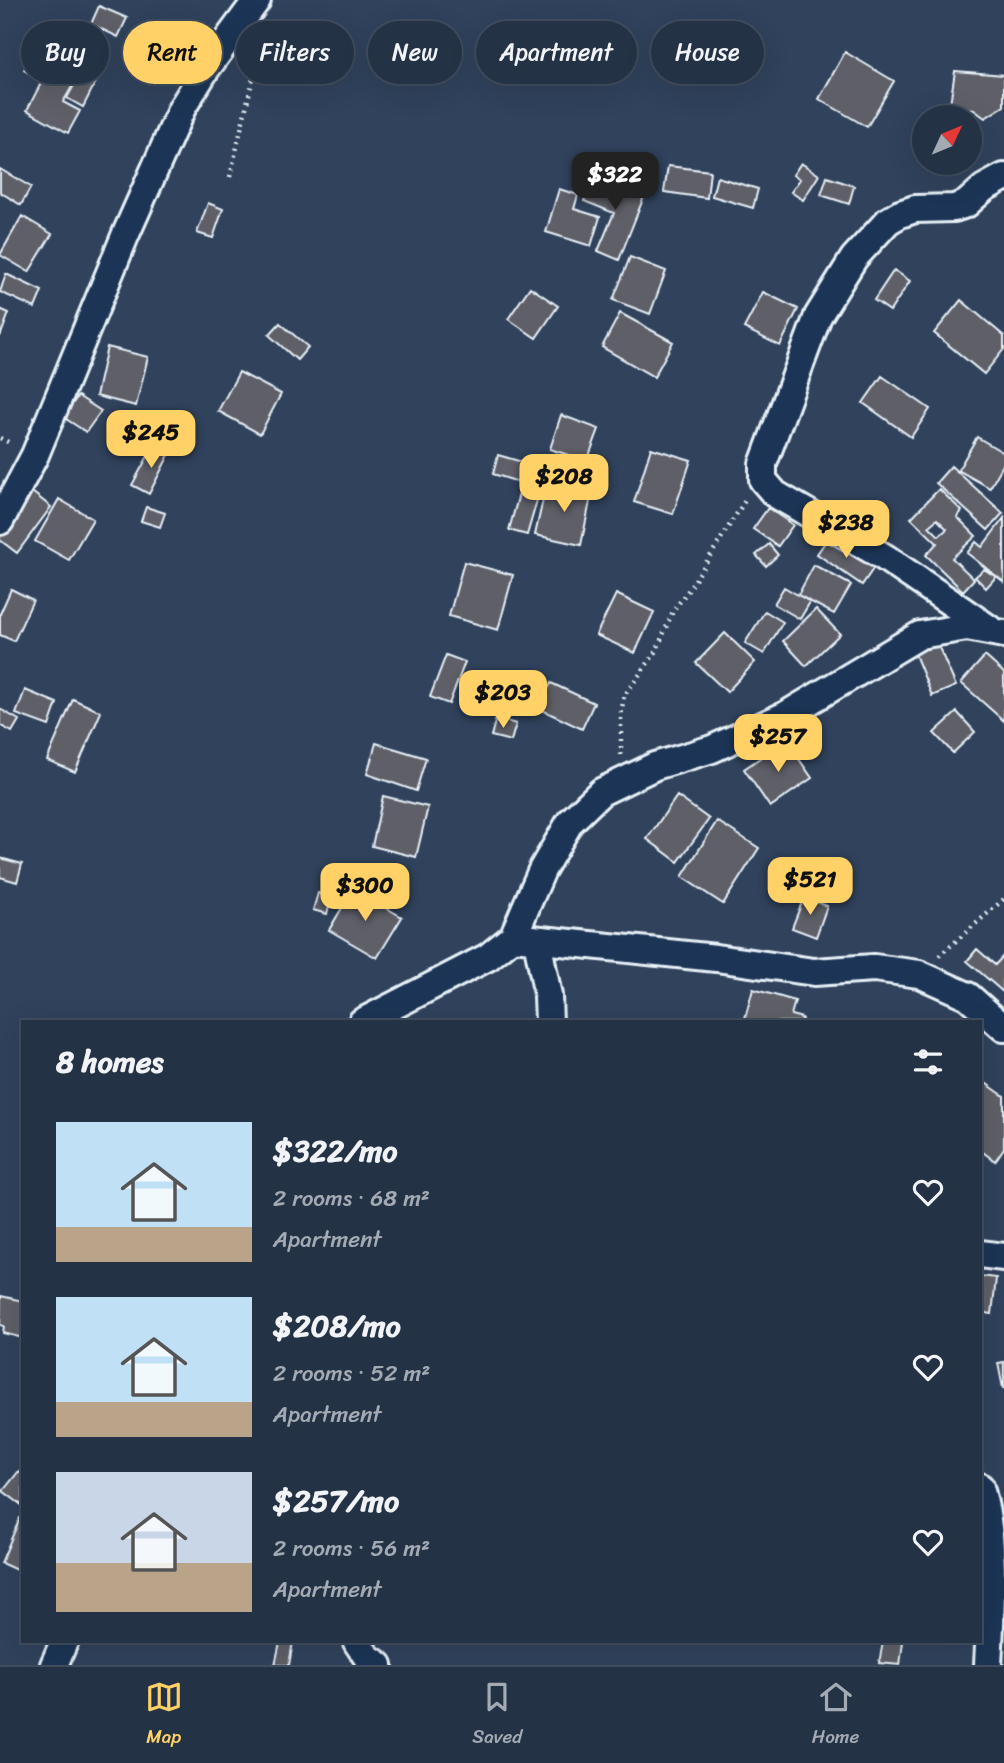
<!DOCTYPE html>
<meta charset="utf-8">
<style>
:root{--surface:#243245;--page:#2c3a4c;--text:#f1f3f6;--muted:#a3aab3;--line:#414d5e;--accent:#ffd166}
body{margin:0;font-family:Sriracha,sans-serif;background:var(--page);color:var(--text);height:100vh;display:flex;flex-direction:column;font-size:26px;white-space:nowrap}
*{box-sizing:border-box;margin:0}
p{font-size:23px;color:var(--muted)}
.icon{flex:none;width:38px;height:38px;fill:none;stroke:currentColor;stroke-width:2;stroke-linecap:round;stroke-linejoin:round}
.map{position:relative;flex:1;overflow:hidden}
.sheet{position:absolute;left:21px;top:1020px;width:961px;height:623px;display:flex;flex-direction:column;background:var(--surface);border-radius:0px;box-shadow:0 7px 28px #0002,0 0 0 2px var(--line)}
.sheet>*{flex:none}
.hud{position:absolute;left:21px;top:21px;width:962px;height:63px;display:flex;gap:14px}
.needle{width:46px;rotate:46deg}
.fabs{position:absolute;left:912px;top:105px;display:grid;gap:14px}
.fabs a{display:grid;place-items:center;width:70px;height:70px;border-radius:50%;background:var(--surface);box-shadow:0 7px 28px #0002,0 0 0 2px var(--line);font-size:35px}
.price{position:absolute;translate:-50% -60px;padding:0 16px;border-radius:14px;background:var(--accent);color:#111;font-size:23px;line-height:46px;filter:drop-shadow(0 2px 4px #0008)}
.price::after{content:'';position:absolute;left:50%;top:42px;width:21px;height:16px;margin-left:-10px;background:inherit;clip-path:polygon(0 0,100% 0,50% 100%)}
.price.selected{background:#222;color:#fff}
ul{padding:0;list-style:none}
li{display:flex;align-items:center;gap:21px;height:175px;padding:0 35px}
li span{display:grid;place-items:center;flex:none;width:196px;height:140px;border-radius:0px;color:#555}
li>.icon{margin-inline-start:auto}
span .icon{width:84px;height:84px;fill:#fffc;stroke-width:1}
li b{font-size:30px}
h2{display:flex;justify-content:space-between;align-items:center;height:84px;padding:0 35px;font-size:30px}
.chip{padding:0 24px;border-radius:32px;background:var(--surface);box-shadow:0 7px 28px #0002,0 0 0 2px var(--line);font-size:24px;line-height:63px}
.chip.selected{background:var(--accent);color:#111}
.dock{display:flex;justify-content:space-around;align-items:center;height:98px;border-top:2px solid var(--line);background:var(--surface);font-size:19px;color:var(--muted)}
.dock a{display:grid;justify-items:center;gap:4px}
.dock .selected{color:var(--accent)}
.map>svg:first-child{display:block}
.building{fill:#5e5f68;stroke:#e8f1f8;stroke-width:2;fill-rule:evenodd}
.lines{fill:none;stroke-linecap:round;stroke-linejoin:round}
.minor-casing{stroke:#e8f1f8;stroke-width:32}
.path{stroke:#e8f1f8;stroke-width:4.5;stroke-dasharray:2 5;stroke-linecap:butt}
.minor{stroke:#1d3557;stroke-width:26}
</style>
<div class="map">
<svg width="1004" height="1665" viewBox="0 0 1004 1665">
<rect width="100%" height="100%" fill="#30425c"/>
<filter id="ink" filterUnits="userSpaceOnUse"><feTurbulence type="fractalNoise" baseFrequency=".0143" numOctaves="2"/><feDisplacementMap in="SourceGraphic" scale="14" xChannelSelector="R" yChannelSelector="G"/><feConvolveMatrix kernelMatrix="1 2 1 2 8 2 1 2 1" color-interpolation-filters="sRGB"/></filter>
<g filter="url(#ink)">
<!-- building -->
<path class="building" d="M 99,6 L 127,18 L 118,37 L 91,24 Z
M 36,29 L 59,41 L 40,79 L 24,70 L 30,57 L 24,55 Z
M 63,41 L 82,51 L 70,74 L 77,78 L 63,102 L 80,111 L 68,133 L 27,110 Z
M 845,52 L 894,81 L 867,127 L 819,99 Z
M 88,57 L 104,66 L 83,107 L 67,98 L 78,78 L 82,80 L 87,70 L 83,67 Z
M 955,71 L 1004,75 L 1004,106 L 985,118 L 974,110 L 950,104 Z
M 801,163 L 819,175 L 803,200 L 791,192 L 800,179 L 793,175 Z
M 668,166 L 710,171 L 707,198 L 664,192 Z
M 0,169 L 31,187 L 21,205 L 0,192 Z
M 595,174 L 645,194 L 619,260 L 598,251 L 614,213 L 584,201 Z
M 717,177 L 758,189 L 753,208 L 712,196 Z
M 827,177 L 854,186 L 849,204 L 821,195 Z
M 559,189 L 578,195 L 574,209 L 600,217 L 591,246 L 546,232 Z
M 208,203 L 223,209 L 213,238 L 197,233 Z
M 22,216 L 52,234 L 29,272 L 0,255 Z
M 630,257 L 666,271 L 650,314 L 613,300 Z
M 894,270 L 910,281 L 890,311 L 874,300 Z
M 6,274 L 42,291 L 35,308 L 0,292 Z
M 530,287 L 558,306 L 536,338 L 508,319 Z
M 763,292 L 798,309 L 780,346 L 744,328 Z
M 961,300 L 1004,336 L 1004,349 L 984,374 L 934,333 Z
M 0,309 L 9,313 L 0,337 Z
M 620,313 L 673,342 L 654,377 L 602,347 Z
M 280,323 L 308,347 L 297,360 L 269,335 Z
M 107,347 L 148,357 L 136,406 L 96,396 Z
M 239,372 L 281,394 L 260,434 L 218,411 Z
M 882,376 L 930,409 L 911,437 L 863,403 Z
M 78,396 L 101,411 L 86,432 L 63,417 Z
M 561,415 L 599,429 L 587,461 L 550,449 Z
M 977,437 L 1004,453 L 1004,463 L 990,488 L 958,470 Z
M 154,445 L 170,453 L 149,494 L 132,485 Z
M 651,448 L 691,460 L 673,514 L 634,502 Z
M 498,455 L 546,469 L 527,535 L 509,530 L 522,483 L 493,474 Z
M 951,466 L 1003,513 L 988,530 L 936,483 Z
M 547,482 L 592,492 L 581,545 L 535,535 Z
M 939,489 L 962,511 L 957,517 L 976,536 L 952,558 L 974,579 L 963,591 L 926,555 L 937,543 L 911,518 ZM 937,519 L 947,529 L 939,536 L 929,526 Z
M 32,492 L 51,507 L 17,553 L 0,540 L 0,536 Z
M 59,499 L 93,519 L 69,560 L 35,541 Z
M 146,507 L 165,513 L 160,527 L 141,521 Z
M 768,508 L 793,525 L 778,546 L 753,529 Z
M 1004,518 L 1004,582 L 967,553 L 976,542 L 982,547 Z
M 830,535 L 875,566 L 862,585 L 817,554 Z
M 769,544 L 778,555 L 766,566 L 756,555 Z
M 464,562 L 513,575 L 498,630 L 449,616 Z
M 814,565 L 851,585 L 834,614 L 798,595 Z
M 984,569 L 996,577 L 986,588 L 975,577 Z
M 784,587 L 810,602 L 800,619 L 774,604 Z
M 11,589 L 33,600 L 14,641 L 0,635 L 0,614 Z
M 616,594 L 654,612 L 635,653 L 596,635 Z
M 816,609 L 840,634 L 806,666 L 783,641 Z
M 765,611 L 783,622 L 764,654 L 745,643 Z
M 725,633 L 755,662 L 727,692 L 696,663 Z
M 937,643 L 956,686 L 932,696 L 914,652 Z
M 446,655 L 465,662 L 449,704 L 430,697 Z
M 985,656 L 1004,673 L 1004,721 L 961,683 Z
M 551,683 L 594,703 L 582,729 L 538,708 Z
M 25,690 L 57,703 L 49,726 L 16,714 Z
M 73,699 L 101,712 L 75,772 L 47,760 Z
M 0,709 L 19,720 L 12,732 L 0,725 Z
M 957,712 L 975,732 L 953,753 L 934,733 Z
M 496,718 L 516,724 L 511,741 L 491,736 Z
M 786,740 L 812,778 L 770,807 L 744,769 Z
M 376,743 L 426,758 L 416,791 L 367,774 Z
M 383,796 L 428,807 L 416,857 L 372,846 Z
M 677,796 L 709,819 L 678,862 L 647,839 Z
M 717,821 L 759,848 L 723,904 L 682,877 Z
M 0,858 L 22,864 L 17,882 L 0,877 Z
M 353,889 L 402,917 L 377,958 L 329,930 Z
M 318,893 L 331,898 L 327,914 L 313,910 Z
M 804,897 L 827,906 L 816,937 L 792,928 Z
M 977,949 L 995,965 L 1004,955 L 1003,992 L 967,961 Z
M 753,989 L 795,1001 L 791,1015 L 802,1018 L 801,1022 L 744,1022 Z
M 980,1079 L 1004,1096 L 1004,1148 L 995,1161 L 980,1150 Z
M 980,1276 L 996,1278 L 992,1314 L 980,1312 Z
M 1,1296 L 23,1301 L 23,1338 L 3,1333 L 4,1326 L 0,1325 Z
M 1004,1362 L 1004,1388 L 1003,1388 L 998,1363 Z
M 19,1471 L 23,1474 L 23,1506 L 3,1491 Z
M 20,1518 L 23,1519 L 23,1573 L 1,1563 Z
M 280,1642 L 293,1642 L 289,1665 L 275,1665 Z
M 883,1642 L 903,1642 L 900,1665 L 879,1663 Z"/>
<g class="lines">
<!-- minor casing -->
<g class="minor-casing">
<path id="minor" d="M 0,521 L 35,455 L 125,236 L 182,108 L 206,69 L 257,0
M 991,630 L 884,557 L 775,494 L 763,480 L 763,464 L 818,316 L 854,258 L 888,221 L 900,214 L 915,209 L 954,208 L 966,204 L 984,188 L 1004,177
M 513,937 L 716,958 L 814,972 L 874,968 L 919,974 L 968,996 L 1004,1028
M 537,940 L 548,996 L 549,1022
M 362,1022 L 488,957 L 513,937 L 542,870 L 570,822 L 601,792 L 655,766 L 712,749 L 786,715 L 920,635 L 967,627 L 1004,634
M 980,1254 L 1004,1257
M 980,1487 C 996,1543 991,1607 988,1665
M 357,1642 L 367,1657 L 379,1665
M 54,1665 L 64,1642"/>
</g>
<!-- path -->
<path class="path" d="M 230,177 L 262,39
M 0,438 L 12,444
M 621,755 L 621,715 L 624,696 L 656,652 L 673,611 L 690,588 L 746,499
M 939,956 L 1004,899"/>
<!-- minor -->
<use href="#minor" class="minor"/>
</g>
</g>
</svg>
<div class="fabs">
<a><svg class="needle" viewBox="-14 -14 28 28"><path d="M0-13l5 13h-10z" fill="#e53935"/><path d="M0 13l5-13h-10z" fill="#a3aab3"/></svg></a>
</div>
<b class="price selected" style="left:615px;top:212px">$322</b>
<b class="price" style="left:151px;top:470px">$245</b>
<b class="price" style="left:564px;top:514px">$208</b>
<b class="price" style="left:846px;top:560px">$238</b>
<b class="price" style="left:503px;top:730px">$203</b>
<b class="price" style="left:778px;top:774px">$257</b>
<b class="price" style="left:810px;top:917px">$521</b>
<b class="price" style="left:365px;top:923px">$300</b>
<div class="hud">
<a class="chip">Buy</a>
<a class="chip selected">Rent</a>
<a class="chip">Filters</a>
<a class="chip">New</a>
<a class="chip">Apartment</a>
<a class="chip">House</a>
</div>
<section class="sheet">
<h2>8 homes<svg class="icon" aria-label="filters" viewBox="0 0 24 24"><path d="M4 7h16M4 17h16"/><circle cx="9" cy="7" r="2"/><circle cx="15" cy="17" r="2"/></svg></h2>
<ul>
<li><span style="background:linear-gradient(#bfe0f5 75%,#b9a48a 0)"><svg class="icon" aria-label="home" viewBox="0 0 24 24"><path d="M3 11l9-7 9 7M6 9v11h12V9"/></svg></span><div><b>$322/mo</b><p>2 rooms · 68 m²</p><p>Apartment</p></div><svg class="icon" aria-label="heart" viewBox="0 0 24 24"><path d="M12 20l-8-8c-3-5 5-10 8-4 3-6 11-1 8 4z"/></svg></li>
<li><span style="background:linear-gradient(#bfe0f5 75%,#b9a48a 0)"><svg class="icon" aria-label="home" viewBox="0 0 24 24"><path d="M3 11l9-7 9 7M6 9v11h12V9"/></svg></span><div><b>$208/mo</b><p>2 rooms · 52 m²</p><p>Apartment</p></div><svg class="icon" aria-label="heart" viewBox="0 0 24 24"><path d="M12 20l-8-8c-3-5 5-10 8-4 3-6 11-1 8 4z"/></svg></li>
<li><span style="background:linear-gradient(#c9d6e8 65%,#b9a48a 0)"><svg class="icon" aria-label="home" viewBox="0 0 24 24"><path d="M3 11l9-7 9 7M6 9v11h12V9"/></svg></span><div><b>$257/mo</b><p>2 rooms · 56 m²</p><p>Apartment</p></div><svg class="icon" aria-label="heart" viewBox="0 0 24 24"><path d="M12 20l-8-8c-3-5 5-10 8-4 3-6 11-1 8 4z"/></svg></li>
</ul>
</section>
</div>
<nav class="dock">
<a class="selected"><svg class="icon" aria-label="map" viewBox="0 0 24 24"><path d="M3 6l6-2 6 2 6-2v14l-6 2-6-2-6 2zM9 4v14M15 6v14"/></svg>Map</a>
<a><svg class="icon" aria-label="saved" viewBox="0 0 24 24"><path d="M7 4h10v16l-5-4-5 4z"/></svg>Saved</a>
<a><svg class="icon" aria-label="home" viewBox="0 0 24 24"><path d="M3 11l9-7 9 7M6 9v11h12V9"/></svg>Home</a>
</nav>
